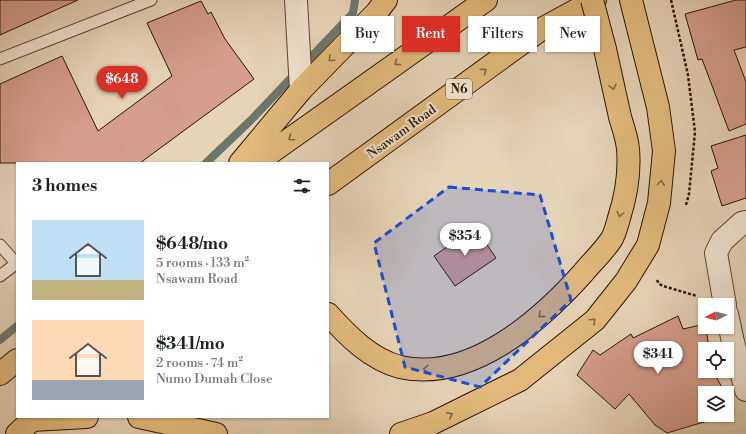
<!DOCTYPE html>
<meta charset="utf-8">
<style>
:root{--surface:#fff;--page:#f2f2f2;--text:#202124;--muted:#757577;--accent:#d93025}
body{margin:0;font-family:"Libre Bodoni",serif;background:var(--page);color:var(--text);height:100vh;display:flex;flex-direction:column;font-size:15px;white-space:nowrap}
*{box-sizing:border-box;margin:0}
p{font-size:13px;color:var(--muted)}
.icon{flex:none;width:22px;height:22px;fill:none;stroke:currentColor;stroke-width:2;stroke-linecap:round;stroke-linejoin:round}
.map{position:relative;flex:1;overflow:hidden}
.sheet{position:absolute;left:16px;top:162px;width:313px;height:256px;display:flex;flex-direction:column;background:var(--surface);border-radius:0px;box-shadow:0 1px 3px #0004}
.sheet>*{flex:none}
.guide{position:absolute;left:341px;top:16px;width:345px;height:36px;display:flex;gap:8px}
.needle{width:26px;rotate:264deg}
.controls{position:absolute;left:698px;top:298px;display:grid;gap:8px}
.controls a{display:grid;place-items:center;width:36px;height:36px;border-radius:0px;background:var(--surface);box-shadow:0 1px 3px #0004;font-size:20px}
.price{position:absolute;translate:-50% -34px;padding:0 9px;border-radius:14px;background:#fff;color:#222;font-size:13px;line-height:26px;filter:drop-shadow(0 1px 2px #0008)}
.price::after{content:'';position:absolute;left:50%;top:24px;width:12px;height:9px;margin-left:-6px;background:inherit;clip-path:polygon(0 0,100% 0,50% 100%)}
.price.active{background:var(--accent);color:#fff}
ul{padding:0;list-style:none}
li{display:flex;align-items:center;gap:12px;height:100px;padding:0 16px}
li span{display:grid;place-items:center;flex:none;width:112px;height:80px;border-radius:0px;color:#555}
li>.icon{margin-inline-start:auto}
span .icon{width:48px;height:48px;fill:#fffc;stroke-width:1}
li b{font-size:17px}
h2{display:flex;justify-content:space-between;align-items:center;height:48px;padding:0 16px;font-size:17px}
.pill{padding:0 14px;border-radius:0px;background:var(--surface);box-shadow:0 1px 3px #0004;font-size:14px;line-height:36px}
.pill.active{background:var(--accent);color:#fff}
.map>svg:first-child{display:block}
.lines{fill:none;stroke-linecap:round;stroke-linejoin:round}
.stream{stroke:#6d766d;stroke-width:8}
.building{fill:#d59d8b;stroke:#2c1500}
.service-casing{stroke:#5a452e;stroke-width:13}
.minor-casing{stroke:#5a452e;stroke-width:24}
.primary-casing{stroke:#2c1500;stroke-width:24}
.trunk-casing{stroke:#2c1500;stroke-width:24}
.path{stroke:#2c1500;stroke-width:2.5;stroke-dasharray:3 2;stroke-linecap:butt}
.service{stroke:#efe3d0;stroke-width:11}
.minor{stroke:#efe3d0;stroke-width:22}
.primary{stroke:#e3ba7c;stroke-width:22}
.trunk{stroke:#e3ba7c;stroke-width:22}
.primary-bridge-casing{stroke:#2c1500;stroke-width:24;stroke-linecap:butt}
.primary-bridge{stroke:#e3ba7c;stroke-width:22}
.oneway{stroke:#88683e}
.marked{fill:#1d4ed8;fill-opacity:0.2;stroke:#1d4ed8;stroke-width:3;stroke-dasharray:8 5;stroke-linejoin:round}
.labels{text-anchor:middle;stroke-width:4;stroke-linejoin:round;paint-order:stroke}
.shield{fill:#efe3d0;stroke:#66533e;stroke-width:1}
.shield-label{font-size:12px;font-weight:bold;fill:#2c1500}
.street-label{font-size:13px;fill:#2c1500;stroke:#efe3d0}
</style>
<div class="map">
<svg width="746" height="434" viewBox="0 0 746 434">
<rect width="100%" height="100%" fill="#e6d4b7"/>
<filter id="stains"><feTurbulence type="fractalNoise" baseFrequency=".005" numOctaves="4"/><feColorMatrix values="0 0 0 0 .2 0 0 0 0 .09 0 0 0 0 .02 0 0 0 .5 -.17"/></filter>
<radialGradient id="worn" r=".72"><stop offset=".6" stop-color="#630" stop-opacity="0"/><stop offset="1" stop-color="#630" stop-opacity=".3"/></radialGradient>
<g class="lines">
<!-- stream -->
<path class="stream" d="M 206,163 L 251,120 L 353,13 L 355,0
M 0,340 L 17,326"/>
</g>
<!-- building -->
<path class="building" d="M 0,0 L 78,0 L 0,35 Z
M 736,0 L 746,0 L 746,47 L 734,50 L 746,82 L 746,124 L 729,131 L 702,59 L 698,60 L 685,14 Z
M 201,1 L 208,14 L 211,12 L 225,39 L 254,79 L 140,163 L 0,163 L 0,84 L 62,56 L 98,131 L 172,76 L 147,23 Z
M 746,135 L 746,198 L 722,206 L 711,171 L 718,168 L 711,146 Z
M 475,227 L 496,258 L 455,286 L 434,256 Z
M 678,316 L 683,329 L 705,324 L 709,347 L 700,349 L 705,358 L 705,371 L 713,371 L 725,393 L 705,393 L 705,415 L 727,415 L 727,396 L 730,402 L 734,413 L 667,433 L 655,425 L 629,394 L 615,409 L 577,375 L 593,350 L 600,355 L 631,334 L 633,338 Z"/>
<g class="lines">
<!-- service casing -->
<g class="service-casing">
<path id="service" d="M 0,59 L 151,0
M 0,245 L 16,263
M 0,276 L 17,263"/>
</g>
<!-- minor casing -->
<g class="minor-casing">
<path id="minor" d="M 296,0 L 301,90
M 725,305 L 716,253 L 722,241 L 742,223 L 746,222
M 727,314 L 733,342 L 746,390"/>
</g>
<!-- primary casing -->
<g class="primary-casing">
<path id="primary" d="M 328,314 C 348,336 370,359 400,367 C 470,383 540,321 583,273 C 592,262 603,252 611,240 C 615,234 617,225 619,218 C 626,196 630,172 628,149 C 627,138 623,127 620,117 C 615,94 610,71 605,49
M 139,417 L 216,434
M 31,420 L 87,417
M 401,434 L 433,423 L 520,380 L 595,320 L 626,281 L 648,245 L 659,203 L 664,151 L 658,107 L 631,0"/>
</g>
<!-- trunk casing -->
<g class="trunk-casing">
<path id="trunk" d="M 240,163 L 301,90 L 377,12 L 386,0
M 256,163 L 486,0
M 328,184 L 540,30 L 595,0
M 0,374 L 17,360
M 17,434 L 35,417"/>
</g>
<!-- path -->
<path class="path" d="M 671,0 L 688,75 L 695,132 L 689,194 L 686,205
M 657,280 L 659,284 L 663,286 L 697,296"/>
<!-- service -->
<use href="#service" class="service"/>
<!-- minor -->
<use href="#minor" class="minor"/>
<!-- primary -->
<use href="#primary" class="primary"/>
<!-- trunk -->
<use href="#trunk" class="trunk"/>
<!-- primary-bridge casing -->
<g class="primary-bridge-casing">
<path id="primary-bridge" d="M 592,0 L 605,49"/>
</g>
<!-- primary-bridge -->
<use href="#primary-bridge" class="primary-bridge"/>
</g>
<!-- one-way arrows -->
<defs><path id="oneway-chevron" d="M-2-3.5L2.5 0L-2 3.5" fill="none" stroke-width="1.6" stroke-linecap="round" stroke-linejoin="round"/></defs>
<g class="oneway">
<use href="#oneway-chevron" transform="translate(331 59) rotate(134)"/>
<use href="#oneway-chevron" transform="translate(397 63) rotate(144)"/>
<use href="#oneway-chevron" transform="translate(484 71) rotate(-36)"/>
<use href="#oneway-chevron" transform="translate(613 87) rotate(77)"/>
<use href="#oneway-chevron" transform="translate(291 138) rotate(145)"/>
<use href="#oneway-chevron" transform="translate(661 183) rotate(-85)"/>
<use href="#oneway-chevron" transform="translate(620 214) rotate(104)"/>
<use href="#oneway-chevron" transform="translate(541 315) rotate(139)"/>
<use href="#oneway-chevron" transform="translate(593 321) rotate(-43)"/>
<use href="#oneway-chevron" transform="translate(426 369) rotate(179)"/>
<use href="#oneway-chevron" transform="translate(450 415) rotate(-27)"/>
</g>
<!-- marked area -->
<path class="marked" d="M 449,187 L 540,195 L 571,300 L 480,387 L 405,367 L 374,243 Z"/>
<g class="labels">
<!-- shield labels -->
<rect class="shield" x="446" y="79" width="26" height="20" rx="3"/>
<g class="shield-label">
<text x="459" y="93">N6</text>
</g>
<!-- street labels -->
<g class="street-label">
<text transform="translate(401 131) rotate(-36)" y="5">Nsawam Road</text>
</g>
</g>
<rect width="100%" height="100%" filter="url(#stains)"/>
<rect width="100%" height="100%" fill="url(#worn)"/>
</svg>
<div class="controls">
<a><svg class="needle" viewBox="-14 -14 28 28"><path d="M0-13l5 13h-10z" fill="#e53935"/><path d="M0 13l5-13h-10z" fill="#757577"/></svg></a>
<a><svg class="icon" aria-label="locate" viewBox="0 0 24 24"><circle cx="12" cy="12" r="6"/><path d="M12 2v4M12 18v4M2 12h4M18 12h4"/></svg></a>
<a><svg class="icon" aria-label="layers" viewBox="0 0 24 24"><path d="M12 4l9 5-9 5-9-5zM3 14l9 5 9-5"/></svg></a>
</div>
<b class="price active" style="left:122px;top:100px">$648</b>
<b class="price" style="left:465px;top:257px">$354</b>
<b class="price" style="left:658px;top:375px">$341</b>
<div class="guide">
<a class="pill">Buy</a>
<a class="pill active">Rent</a>
<a class="pill">Filters</a>
<a class="pill">New</a>
</div>
<section class="sheet">
<h2>3 homes<svg class="icon" aria-label="filters" viewBox="0 0 24 24"><path d="M4 7h16M4 17h16"/><circle cx="9" cy="7" r="2"/><circle cx="15" cy="17" r="2"/></svg></h2>
<ul>
<li><span style="background:linear-gradient(#bfe0f5 75%,#c2b280 0)"><svg class="icon" aria-label="home" viewBox="0 0 24 24"><path d="M3 11l9-7 9 7M6 9v11h12V9"/></svg></span><div><b>$648/mo</b><p>5 rooms · 133 m²</p><p>Nsawam Road</p></div></li>
<li><span style="background:linear-gradient(#ffd9b3 75%,#9aa5b1 0)"><svg class="icon" aria-label="home" viewBox="0 0 24 24"><path d="M3 11l9-7 9 7M6 9v11h12V9"/></svg></span><div><b>$341/mo</b><p>2 rooms · 74 m²</p><p>Numo Dumah Close</p></div></li>
</ul>
</section>
</div>
